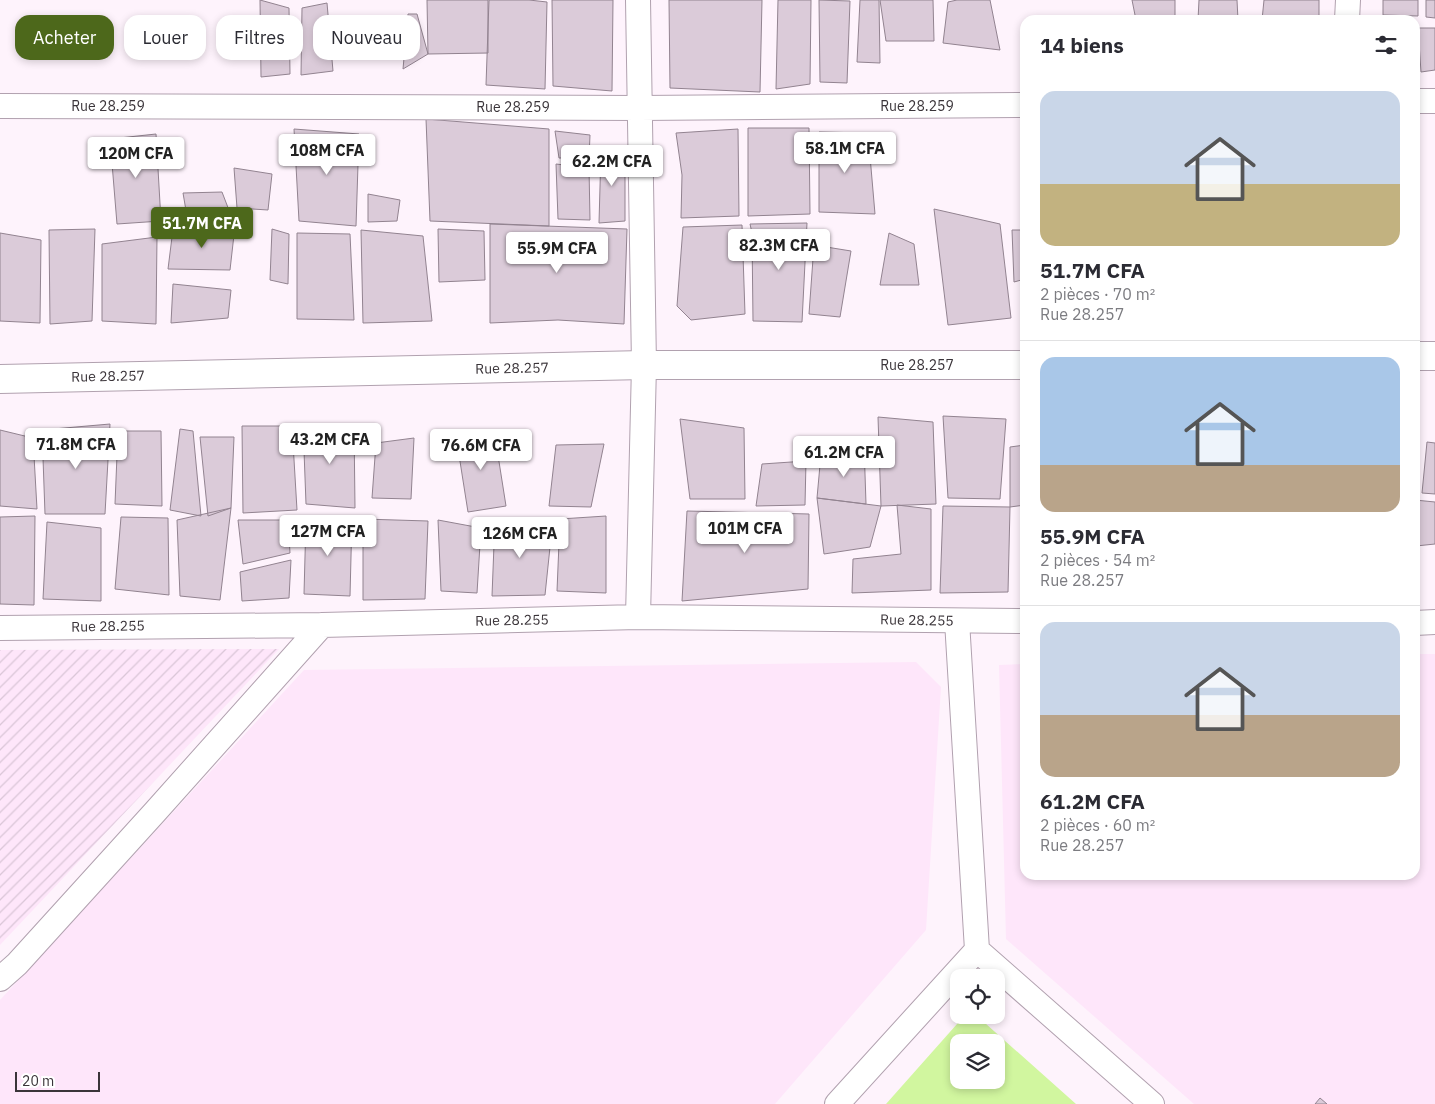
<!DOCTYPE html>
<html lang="fr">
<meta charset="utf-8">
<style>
:root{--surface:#fff;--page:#f7f7f7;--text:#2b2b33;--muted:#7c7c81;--line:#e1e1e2;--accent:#4d681b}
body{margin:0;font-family:"IBM Plex Sans",sans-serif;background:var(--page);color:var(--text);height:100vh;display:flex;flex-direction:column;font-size:19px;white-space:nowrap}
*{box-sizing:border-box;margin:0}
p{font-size:16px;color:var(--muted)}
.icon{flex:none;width:28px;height:28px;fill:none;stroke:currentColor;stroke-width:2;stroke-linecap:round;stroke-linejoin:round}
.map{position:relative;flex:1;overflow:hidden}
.side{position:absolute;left:1020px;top:15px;width:400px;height:865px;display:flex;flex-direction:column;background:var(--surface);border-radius:15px;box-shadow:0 2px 8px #0003}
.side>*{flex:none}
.hud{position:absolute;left:15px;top:15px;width:475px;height:45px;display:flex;gap:10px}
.fabs{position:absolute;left:950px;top:969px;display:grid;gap:10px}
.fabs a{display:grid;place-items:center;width:55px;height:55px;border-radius:10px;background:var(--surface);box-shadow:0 2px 8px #0003;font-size:25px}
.scale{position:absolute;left:15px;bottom:12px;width:85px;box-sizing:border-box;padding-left:5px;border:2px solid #3a3439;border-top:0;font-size:14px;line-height:18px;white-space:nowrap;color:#3a3439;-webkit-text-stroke:4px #fff;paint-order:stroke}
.price{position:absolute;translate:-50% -42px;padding:0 11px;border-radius:5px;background:#fff;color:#222;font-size:16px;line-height:32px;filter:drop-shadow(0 1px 2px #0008)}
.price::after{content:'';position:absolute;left:50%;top:30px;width:15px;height:11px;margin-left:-8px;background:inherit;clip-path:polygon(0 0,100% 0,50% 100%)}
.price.selected{background:var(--accent);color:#fff}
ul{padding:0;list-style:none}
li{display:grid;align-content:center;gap:10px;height:265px;padding:0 20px}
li+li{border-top:1px solid var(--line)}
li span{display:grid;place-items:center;height:155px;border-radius:15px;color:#555}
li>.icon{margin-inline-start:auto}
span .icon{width:90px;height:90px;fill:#fffc;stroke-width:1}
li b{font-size:21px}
h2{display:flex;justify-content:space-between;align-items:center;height:60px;padding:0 20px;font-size:21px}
.chip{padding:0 18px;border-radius:15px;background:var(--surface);box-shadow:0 2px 8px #0003;font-size:18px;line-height:45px}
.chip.selected{background:var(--accent);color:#fff}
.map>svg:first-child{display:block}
.built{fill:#fee6fa}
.industrial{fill:url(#industrial-furrows)}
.green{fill:#d1f69f;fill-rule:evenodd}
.building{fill:#dbcbd9;stroke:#928390}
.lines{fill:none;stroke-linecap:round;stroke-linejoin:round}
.street-casing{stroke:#b1a1af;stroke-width:26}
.secondary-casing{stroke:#b1a1af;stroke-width:30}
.street{stroke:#fff;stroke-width:24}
.secondary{stroke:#fff;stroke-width:28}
.labels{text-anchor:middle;stroke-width:4;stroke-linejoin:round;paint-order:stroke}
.street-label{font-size:14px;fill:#3a3439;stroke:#fff}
</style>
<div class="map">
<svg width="1435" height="1104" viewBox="0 0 1435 1104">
<defs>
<pattern id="industrial-furrows" width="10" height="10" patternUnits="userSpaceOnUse" patternTransform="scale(1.25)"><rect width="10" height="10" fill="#fee6fa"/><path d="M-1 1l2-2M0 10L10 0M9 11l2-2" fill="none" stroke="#dac6d7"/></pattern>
</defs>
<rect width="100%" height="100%" fill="#fef3fc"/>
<!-- built -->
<path class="built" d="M 1415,654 L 1435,654 L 1435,1104 L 1194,1104 L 1006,939 L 999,665 L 1025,664 L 1025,875 L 1415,875 Z
M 916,662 L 941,687 L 926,930 L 775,1104 L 0,1104 L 0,1000 L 304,670 Z"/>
<!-- industrial -->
<path class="industrial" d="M 279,649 L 0,945 L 0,650 Z"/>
<!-- green -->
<path class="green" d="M 965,1015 L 976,1015 L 1076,1104 L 886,1104 ZM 959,1042 L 996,1042 L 996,1080 L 959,1080 Z"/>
<!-- building -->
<path class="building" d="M 260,0 L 289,8 L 290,74 L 261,77 Z
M 427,0 L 488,0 L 488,53 L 428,54 Z
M 489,0 L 529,0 L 547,2 L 545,89 L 486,85 Z
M 552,0 L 613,0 L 612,91 L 553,86 Z
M 669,0 L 762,0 L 760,92 L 670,88 Z
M 778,0 L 811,0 L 810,84 L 776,89 Z
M 819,0 L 850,1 L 847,83 L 820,82 Z
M 860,0 L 879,0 L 880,63 L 857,62 Z
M 880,0 L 933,0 L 934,41 L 886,41 Z
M 957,0 L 990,0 L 1000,50 L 943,43 L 948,2 Z
M 1132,0 L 1175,0 L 1175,20 L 1136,20 Z
M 1199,0 L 1237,0 L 1238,20 L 1198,20 Z
M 1264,0 L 1319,0 L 1319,20 L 1262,20 Z
M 1383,0 L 1418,0 L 1418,16 L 1383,15 Z
M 1426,0 L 1435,0 L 1435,18 L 1426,17 Z
M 327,3 L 333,71 L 301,75 L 302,8 Z
M 408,14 L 417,14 L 428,54 L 403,69 Z
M 1418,28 L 1435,28 L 1435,70 L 1421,72 Z
M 426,119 L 549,129 L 549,226 L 430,221 Z
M 748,128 L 809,128 L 810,214 L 748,216 Z
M 294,129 L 359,134 L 356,226 L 299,221 Z
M 738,129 L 739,216 L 681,218 L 682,175 L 676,133 Z
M 555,131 L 590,135 L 589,158 L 559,158 Z
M 819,132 L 868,133 L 875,214 L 819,212 Z
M 156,134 L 161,221 L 117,224 L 110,139 Z
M 601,151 L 625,152 L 625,221 L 599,223 Z
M 556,164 L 589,168 L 590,220 L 558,219 Z
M 234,168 L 272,174 L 268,210 L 237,208 Z
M 222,192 L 235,226 L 189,228 L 183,193 Z
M 368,194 L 400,200 L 397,221 L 368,222 Z
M 934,209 L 1000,224 L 1011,318 L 948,325 Z
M 807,223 L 802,322 L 753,321 L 752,233 L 750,224 Z
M 490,224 L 627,229 L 624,324 L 558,320 L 490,323 Z
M 742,225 L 745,314 L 691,320 L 677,306 L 683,227 Z
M 235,226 L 230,270 L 168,269 L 173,229 Z
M 95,229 L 92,321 L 50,324 L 49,230 Z
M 272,229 L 289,234 L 288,284 L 270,280 Z
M 438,229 L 484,231 L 485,280 L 439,282 Z
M 361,230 L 423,236 L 432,321 L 363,323 Z
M 1012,230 L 1025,230 L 1025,279 L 1014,282 Z
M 0,233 L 41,240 L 40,323 L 0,321 Z
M 297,233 L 350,234 L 354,320 L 297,319 Z
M 889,233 L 914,244 L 919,285 L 880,285 Z
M 157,237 L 156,324 L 102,321 L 102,244 Z
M 814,245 L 851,251 L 840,317 L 809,314 Z
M 173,284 L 231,290 L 228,318 L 171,323 Z
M 943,416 L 1006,419 L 1000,499 L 948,498 Z
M 878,417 L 933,422 L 936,504 L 881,506 Z
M 680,419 L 744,428 L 745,499 L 690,499 Z
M 110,424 L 105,514 L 45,514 L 42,430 Z
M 303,424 L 354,424 L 355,508 L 306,504 Z
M 242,426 L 292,426 L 297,510 L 243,513 Z
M 180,429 L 193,431 L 201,516 L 170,510 Z
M 0,430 L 33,438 L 37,509 L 0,506 Z
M 494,430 L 506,506 L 468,512 L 456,436 Z
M 118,431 L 161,431 L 162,506 L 115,504 Z
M 200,437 L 234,437 L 231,508 L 208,516 Z
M 414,438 L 411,499 L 372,498 L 376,443 Z
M 1427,442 L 1435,443 L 1435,494 L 1422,493 Z
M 604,444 L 591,507 L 549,506 L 556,445 Z
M 864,444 L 866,504 L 817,498 L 820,465 Z
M 1025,445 L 1025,505 L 1010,507 L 1010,447 Z
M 806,461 L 805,505 L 756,506 L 762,464 Z
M 817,498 L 881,506 L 870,547 L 824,554 Z
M 1415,500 L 1435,502 L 1435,544 L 1416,546 Z
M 897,505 L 931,509 L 931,590 L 852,593 L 853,559 L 901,554 Z
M 943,506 L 1010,507 L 1008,592 L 940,593 Z
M 231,508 L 220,600 L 180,596 L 177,520 Z
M 687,511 L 809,514 L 808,589 L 682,601 Z
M 35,516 L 34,605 L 0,604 L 0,517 Z
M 606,516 L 606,593 L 557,591 L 560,519 Z
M 121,517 L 168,518 L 169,595 L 115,589 Z
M 352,517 L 350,596 L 304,594 L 306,519 Z
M 363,519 L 428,521 L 425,599 L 363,600 Z
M 495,519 L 552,528 L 545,595 L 492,596 Z
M 238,520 L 288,520 L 290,553 L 243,564 Z
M 438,520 L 481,528 L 477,593 L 441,591 Z
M 47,522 L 101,528 L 101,601 L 43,599 Z
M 291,560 L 289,598 L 242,601 L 240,572 Z
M 1320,1098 L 1327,1104 L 1315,1104 Z"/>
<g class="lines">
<!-- street casing -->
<g class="street-casing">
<path id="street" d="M 638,0 L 644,365 L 638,617
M 1347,20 L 1348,0
M 1415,101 L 1435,101
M 0,106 L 640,108 L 1025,105
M 957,621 L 977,950 L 1152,1104
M 1415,623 L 1435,622
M 0,628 L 322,625 L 638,617 L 1025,621
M 0,979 L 17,964 L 155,812 L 322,625
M 837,1104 L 977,950"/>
</g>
<!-- secondary casing -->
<g class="secondary-casing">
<path id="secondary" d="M 1415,356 L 1435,356
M 0,379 L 644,365 L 1025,365"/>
</g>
<!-- street -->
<use href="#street" class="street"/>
<!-- secondary -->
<use href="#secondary" class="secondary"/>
</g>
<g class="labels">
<!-- street labels -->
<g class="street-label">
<text x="108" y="111">Rue 28.259</text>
<text x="917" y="111">Rue 28.259</text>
<text x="513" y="112">Rue 28.259</text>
<text x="917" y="370">Rue 28.257</text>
<text transform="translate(512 368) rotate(-1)" y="5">Rue 28.257</text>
<text transform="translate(108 376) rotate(-1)" y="5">Rue 28.257</text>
<text transform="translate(512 620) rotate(-1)" y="5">Rue 28.255</text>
<text transform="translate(917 620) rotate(1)" y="5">Rue 28.255</text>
<text transform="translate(108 626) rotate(-1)" y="5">Rue 28.255</text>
</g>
</g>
</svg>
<div class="fabs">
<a><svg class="icon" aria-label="locate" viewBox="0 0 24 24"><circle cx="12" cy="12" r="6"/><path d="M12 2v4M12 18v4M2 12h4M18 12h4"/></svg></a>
<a><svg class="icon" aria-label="layers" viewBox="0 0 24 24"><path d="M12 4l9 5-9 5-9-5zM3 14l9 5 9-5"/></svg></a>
</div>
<div class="scale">20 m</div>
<b class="price" style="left:845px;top:174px">58.1M CFA</b>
<b class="price" style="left:327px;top:176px">108M CFA</b>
<b class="price" style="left:136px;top:179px">120M CFA</b>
<b class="price" style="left:612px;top:187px">62.2M CFA</b>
<b class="price selected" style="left:202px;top:249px">51.7M CFA</b>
<b class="price" style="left:779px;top:271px">82.3M CFA</b>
<b class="price" style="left:557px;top:274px">55.9M CFA</b>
<b class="price" style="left:330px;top:465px">43.2M CFA</b>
<b class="price" style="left:76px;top:470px">71.8M CFA</b>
<b class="price" style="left:481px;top:471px">76.6M CFA</b>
<b class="price" style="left:844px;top:478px">61.2M CFA</b>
<b class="price" style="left:745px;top:554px">101M CFA</b>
<b class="price" style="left:328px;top:557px">127M CFA</b>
<b class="price" style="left:520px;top:559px">126M CFA</b>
<div class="hud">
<a class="chip selected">Acheter</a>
<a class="chip">Louer</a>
<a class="chip">Filtres</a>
<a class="chip">Nouveau</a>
</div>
<section class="side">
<h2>14 biens<svg class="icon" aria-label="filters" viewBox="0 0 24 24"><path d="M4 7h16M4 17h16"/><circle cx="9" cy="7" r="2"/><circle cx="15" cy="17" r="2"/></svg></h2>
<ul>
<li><span style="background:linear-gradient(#c9d6e8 60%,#c2b280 0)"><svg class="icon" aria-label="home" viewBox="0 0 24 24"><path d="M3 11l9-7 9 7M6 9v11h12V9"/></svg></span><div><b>51.7M CFA</b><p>2 pièces · 70 m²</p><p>Rue 28.257</p></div></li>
<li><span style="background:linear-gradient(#a9c7e8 70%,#b9a48a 0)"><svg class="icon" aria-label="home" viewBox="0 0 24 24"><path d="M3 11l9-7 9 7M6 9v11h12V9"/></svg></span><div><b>55.9M CFA</b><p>2 pièces · 54 m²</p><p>Rue 28.257</p></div></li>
<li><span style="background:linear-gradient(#c9d6e8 60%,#b9a48a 0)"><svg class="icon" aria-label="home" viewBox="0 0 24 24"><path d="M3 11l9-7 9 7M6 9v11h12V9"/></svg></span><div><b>61.2M CFA</b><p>2 pièces · 60 m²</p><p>Rue 28.257</p></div></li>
</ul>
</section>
</div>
